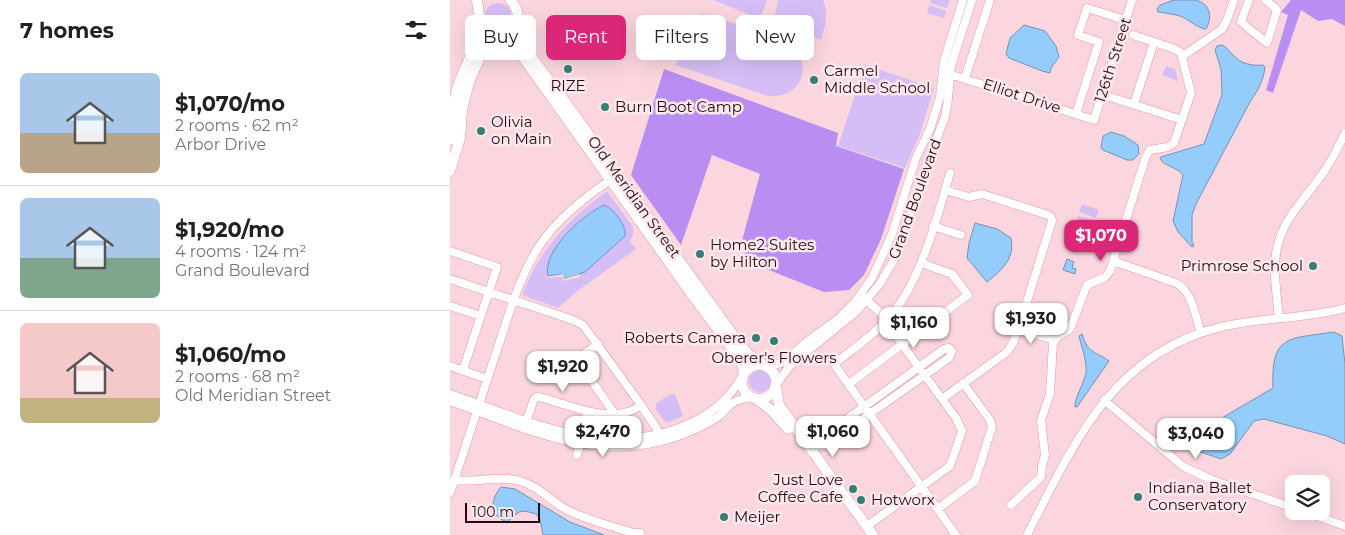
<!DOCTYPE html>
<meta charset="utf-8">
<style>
:root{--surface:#fff;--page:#f2f2f2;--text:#222;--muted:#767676;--line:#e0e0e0;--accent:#db2777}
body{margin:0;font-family:Montserrat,sans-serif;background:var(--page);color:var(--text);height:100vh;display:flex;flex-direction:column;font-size:19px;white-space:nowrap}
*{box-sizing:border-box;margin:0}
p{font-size:16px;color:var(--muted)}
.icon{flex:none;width:28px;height:28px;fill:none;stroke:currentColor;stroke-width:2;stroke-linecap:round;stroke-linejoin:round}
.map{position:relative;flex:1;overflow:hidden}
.side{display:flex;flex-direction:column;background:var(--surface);width:450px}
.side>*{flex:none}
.banner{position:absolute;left:15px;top:15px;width:475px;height:45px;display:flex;gap:10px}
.tools{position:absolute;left:835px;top:475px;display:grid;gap:10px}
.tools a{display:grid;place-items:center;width:45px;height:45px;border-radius:8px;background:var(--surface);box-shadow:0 5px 20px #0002;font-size:25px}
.scale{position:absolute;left:15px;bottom:12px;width:75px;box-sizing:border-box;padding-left:5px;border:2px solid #280812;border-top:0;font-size:14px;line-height:18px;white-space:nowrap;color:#280812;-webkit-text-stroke:4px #fce9ed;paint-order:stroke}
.price{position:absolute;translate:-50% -42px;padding:0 11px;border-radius:10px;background:#fff;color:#222;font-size:16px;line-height:32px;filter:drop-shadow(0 1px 2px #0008)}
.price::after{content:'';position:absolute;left:50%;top:30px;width:15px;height:11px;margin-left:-8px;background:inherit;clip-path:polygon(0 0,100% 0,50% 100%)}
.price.current{background:var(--accent);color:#fff}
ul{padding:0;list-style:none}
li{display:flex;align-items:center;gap:15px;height:125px;padding:0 20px}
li+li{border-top:1px solid var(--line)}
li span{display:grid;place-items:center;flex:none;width:140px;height:100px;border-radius:8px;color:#555}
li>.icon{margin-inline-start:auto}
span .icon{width:60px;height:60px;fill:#fffc;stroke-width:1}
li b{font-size:21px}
h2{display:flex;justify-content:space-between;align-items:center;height:60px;padding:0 20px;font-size:21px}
.tag{padding:0 18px;border-radius:8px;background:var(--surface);box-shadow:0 5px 20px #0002;font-size:18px;line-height:45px}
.tag.current{background:var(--accent);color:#fff}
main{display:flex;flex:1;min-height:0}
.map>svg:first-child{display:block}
.green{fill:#d5bef6}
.forest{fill:#b98df1}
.water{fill:#94cdfc;stroke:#7492b6}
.pier{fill:#fbd6de}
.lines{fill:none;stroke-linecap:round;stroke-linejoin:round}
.minor-casing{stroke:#ec95ab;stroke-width:9}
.major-casing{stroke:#ec95ab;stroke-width:11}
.minor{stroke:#fff;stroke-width:8}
.major{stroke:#fff;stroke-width:10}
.poi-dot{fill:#387e74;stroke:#fce9ed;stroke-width:2}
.labels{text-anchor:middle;stroke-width:5;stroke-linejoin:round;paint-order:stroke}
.street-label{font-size:15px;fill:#280812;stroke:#fce9ed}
.poi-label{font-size:15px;fill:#280812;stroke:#fce9ed;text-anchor:start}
</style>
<main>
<section class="side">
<h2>7 homes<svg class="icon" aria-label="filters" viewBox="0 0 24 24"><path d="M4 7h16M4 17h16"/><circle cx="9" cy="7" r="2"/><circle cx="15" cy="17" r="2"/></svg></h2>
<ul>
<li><span style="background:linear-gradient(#a9c7e8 60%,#b9a48a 0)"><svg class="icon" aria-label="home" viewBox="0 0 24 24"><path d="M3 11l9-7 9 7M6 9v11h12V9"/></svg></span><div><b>$1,070/mo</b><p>2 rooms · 62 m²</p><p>Arbor Drive</p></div></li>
<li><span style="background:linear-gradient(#a9c7e8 60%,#7fa58c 0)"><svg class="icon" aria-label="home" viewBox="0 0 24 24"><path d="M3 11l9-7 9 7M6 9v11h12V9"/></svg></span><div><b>$1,920/mo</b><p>4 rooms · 124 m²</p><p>Grand Boulevard</p></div></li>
<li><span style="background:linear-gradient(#f6c9c9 75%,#c2b280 0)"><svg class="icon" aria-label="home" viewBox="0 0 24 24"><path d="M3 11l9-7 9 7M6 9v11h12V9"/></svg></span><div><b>$1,060/mo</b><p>2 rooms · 68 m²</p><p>Old Meridian Street</p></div></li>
</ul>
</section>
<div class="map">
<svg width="895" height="535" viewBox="0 0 895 535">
<rect width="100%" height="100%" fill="#fbd6de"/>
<!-- green -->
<path class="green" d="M 263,0 L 317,0 L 310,19 Z
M 328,0 L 373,0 C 379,14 375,26 371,40 L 324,20 Z
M 481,0 L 500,0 L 497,8 L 480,3 Z
M35 16a13 13 0 1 1 26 0a13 13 0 1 1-26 0Z
M 479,5 L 496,11 L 494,18 L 477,13 Z
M 252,14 L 259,15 C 277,21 296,27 314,33 C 322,36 332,38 339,43 C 352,51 357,71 348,84 C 341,94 330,97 318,96 L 226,65 L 228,59 C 217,37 230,20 252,14 Z
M 415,65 L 484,88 L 470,134 L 455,168 L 388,146 Z
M 716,66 L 725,69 L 728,81 L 712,75 Z
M 157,191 L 183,227 L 183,235 L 180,242 L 186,249 L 126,292 L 108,308 L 72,295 C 90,249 117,220 157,191 Z
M 632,204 L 649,210 L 646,218 L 629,212 Z
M 628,216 L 645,221 L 643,229 L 626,224 Z
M299 381a11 11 0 1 1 22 0a11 11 0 1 1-22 0Z
M 220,394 L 225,394 L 233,416 L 216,423 L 206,410 L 206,404 Z"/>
<!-- forest -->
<path class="forest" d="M 841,0 L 895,0 L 895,26 L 882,19 L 868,21 L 851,10 L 823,93 L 816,90 L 838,15 L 831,12 Z
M 214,69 L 388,133 L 386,146 L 454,169 L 431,239 L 414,275 L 399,290 L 374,292 L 304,264 L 290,248 L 310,174 L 262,155 L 231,245 L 181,175 Z"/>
<!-- water -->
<path class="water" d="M 724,0 C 730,0 738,0 745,0 C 760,3 763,17 756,29 C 749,29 738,19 730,16 C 723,14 715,13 708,12 L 707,9 L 710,5 Z
M 574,25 L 595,31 L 606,46 L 609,57 L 601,68 L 600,73 L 592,71 L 559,58 L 556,54 L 560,38 Z
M 771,45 C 777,46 778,51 783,55 C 791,64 802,66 813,65 L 815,67 C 814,79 808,91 801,100 L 746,204 L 742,215 L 742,242 L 744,246 L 742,247 L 728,232 L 723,221 L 733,175 C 727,167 716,167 710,159 L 711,157 L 754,144 L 772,95 L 771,69 L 765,50 L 767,46 Z
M 661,132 L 674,136 L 688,145 L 689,154 L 683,160 L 677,160 L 653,150 L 651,147 L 653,136 Z
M 154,205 C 164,209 177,226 175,236 L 135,272 L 114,279 L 112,274 L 98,276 C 92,250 133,215 154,205 Z
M 525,223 L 547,229 L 561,238 C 565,259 552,270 537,282 L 517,258 L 519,243 Z
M 617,259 L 624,262 L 622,268 L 626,269 L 625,274 L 613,270 Z
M 884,332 L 892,336 L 895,364 L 895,444 L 877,436 L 814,419 L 804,421 L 780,454 L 771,459 L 748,451 L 741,453 L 749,440 L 775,416 L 823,388 C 821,334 838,339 884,332 Z
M 632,334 C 639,355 644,350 659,361 L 627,407 L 625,407 C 624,399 634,383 636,373 C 637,361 632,348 629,336 Z
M 51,487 L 65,489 L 120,522 L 154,535 L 93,535 L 90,519 L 86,514 L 75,511 L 69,512 L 57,522 C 39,516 40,500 51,487 Z"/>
<!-- pier -->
<path class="pier" d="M 113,274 L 114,279 L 129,274 L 130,277 L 114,281 L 111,277 L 96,278 L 96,277 Z"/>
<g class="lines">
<!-- minor casing -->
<g class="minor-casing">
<path id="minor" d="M 799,0 L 791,22 L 817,43 L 827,10 L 816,0
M 733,56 L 772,29 L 777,20 L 784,0
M 499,74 L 644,120 L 682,0
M 515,78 L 540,0
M 660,97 L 732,120
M 684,104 L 704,42
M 626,114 L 649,42 L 628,35 L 637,8 L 675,20
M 500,173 C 487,219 471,280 440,317 C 424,335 403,349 384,364 L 506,535
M 483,226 L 511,235
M 0,251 L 47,267 L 13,370
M 663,261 L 726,283 C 743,292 745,316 751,333
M 0,279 L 123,320 L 133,325 L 191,405 L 207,429 L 210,438
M 413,297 L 434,316 L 435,321 L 506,418 L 512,431 L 500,466 L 417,526
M 0,306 L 31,316
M 829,318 C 827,297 823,274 826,253 C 831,222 851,203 868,180 C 879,166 887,150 895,133
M 569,327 L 580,333 L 604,340
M 148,344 L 131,356 L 129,362 L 164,413
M 0,366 L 37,379
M 317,367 L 335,362 L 355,343 L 388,319 L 405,302 L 422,278 L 442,234 L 466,158 L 480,129 L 490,97 L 494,61 L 513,0
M 399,384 L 518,295 L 502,274 L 471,263
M 326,385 L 339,367 L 349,358 L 406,312 L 429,285 L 444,260 L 453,237 L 477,163 L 495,117 L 498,99 L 501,66 L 522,0
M 0,394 C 75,419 149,458 229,428 C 258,417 276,403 292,377
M 492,399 L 557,352 L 563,343 L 569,327 L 602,221 L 601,217 L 598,215 L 532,194 L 519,197 L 495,190
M 654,400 L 734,467 L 762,480 L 844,508
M 0,401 C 77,429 149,466 231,435 C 244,430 258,424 269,416 C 275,411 279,404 286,401 C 290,399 295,399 300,397
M 75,425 L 84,399 L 86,397 C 95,397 104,402 113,404 C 137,412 170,422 191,405
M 362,450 L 368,445 L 368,440 L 494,349 L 499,348 L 502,351 L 499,358 L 374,446 L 368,445
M 127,455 L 134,432 L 137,412
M 4,480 C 26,483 49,475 70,481 C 88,486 101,501 117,510 C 137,520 161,526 183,533 L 190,533
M 0,493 C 17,443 32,394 49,344 C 61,308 71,271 94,239 C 112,216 135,197 159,181
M 561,505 L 591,477 L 592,466 L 595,455 L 591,420 L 600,394 L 603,343 L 607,337 L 620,329 L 637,285 L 655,277 L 660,271 L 696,156 L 700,150 L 718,147 L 724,143 L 741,93 L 731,53 L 725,49 L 683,35
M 488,509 L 525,481 L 542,427 L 540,420 L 513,383
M 853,511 L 895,526
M 577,535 C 623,445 662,353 771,327 C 812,317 855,319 895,308"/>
</g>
<!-- major casing -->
<g class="major-casing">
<path id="major" d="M 27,0 C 30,19 27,35 52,37 C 70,31 73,13 60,0
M 68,20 L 70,37 L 74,47 L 113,99 L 285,338 L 298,354 L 314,365
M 49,37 L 61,45 L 73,57 L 243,296 L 287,355 L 291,360 L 294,374
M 0,140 C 4,123 2,106 7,89 C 14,66 28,48 30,23
M 0,171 L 10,138 L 12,110 L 19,82 L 35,46 L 40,39 L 47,36
M292 382a17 17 0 1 1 34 0a17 17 0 1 1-34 0Z
M 326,386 L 329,405 L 423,535
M 306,399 L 320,409 L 338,429"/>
</g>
<!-- minor -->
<use href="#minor" class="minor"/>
<!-- major -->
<use href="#major" class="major"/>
</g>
<!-- markers -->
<g class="poi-dot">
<circle cx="118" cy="69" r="5"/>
<circle cx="364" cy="80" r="5"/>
<circle cx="155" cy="107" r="5"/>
<circle cx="31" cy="131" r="5"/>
<circle cx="250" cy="254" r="5"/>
<circle cx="863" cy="266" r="5"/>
<circle cx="306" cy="338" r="5"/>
<circle cx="324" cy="341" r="5"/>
<circle cx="403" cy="489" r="5"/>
<circle cx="688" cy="497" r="5"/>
<circle cx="411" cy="500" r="5"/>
<circle cx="274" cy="517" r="5"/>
</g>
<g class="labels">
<!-- street labels -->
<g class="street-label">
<text transform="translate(663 60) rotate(-72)" y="5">126th Street</text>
<text transform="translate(572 96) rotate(18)" y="5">Elliot Drive</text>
<text transform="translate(184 197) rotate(54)" y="5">Old Meridian Street</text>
<text transform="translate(465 199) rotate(-70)" y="5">Grand Boulevard</text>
</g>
<!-- poi labels -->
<g class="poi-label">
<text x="374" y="76">Carmel<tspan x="374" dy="17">Middle School</tspan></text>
<text x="118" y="91" text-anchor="middle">RIZE</text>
<text x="165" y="112">Burn Boot Camp</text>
<text x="41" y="127">Olivia<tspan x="41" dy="17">on Main</tspan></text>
<text x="260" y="250">Home2 Suites<tspan x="260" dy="17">by Hilton</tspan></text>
<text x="853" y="271" text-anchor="end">Primrose School</text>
<text x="296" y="343" text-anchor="end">Roberts Camera</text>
<text x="324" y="363" text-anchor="middle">Oberer's Flowers</text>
<text x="393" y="485" text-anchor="end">Just Love<tspan x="393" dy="17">Coffee Cafe</tspan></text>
<text x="698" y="493">Indiana Ballet<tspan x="698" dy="17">Conservatory</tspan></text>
<text x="421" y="505">Hotworx</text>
<text x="284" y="522">Meijer</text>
</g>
</g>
</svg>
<div class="tools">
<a><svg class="icon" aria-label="layers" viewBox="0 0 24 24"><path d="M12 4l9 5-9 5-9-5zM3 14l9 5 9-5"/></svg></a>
</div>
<div class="scale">100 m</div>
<b class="price current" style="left:651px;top:262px">$1,070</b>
<b class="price" style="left:581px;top:345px">$1,930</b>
<b class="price" style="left:464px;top:349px">$1,160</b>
<b class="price" style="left:113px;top:393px">$1,920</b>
<b class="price" style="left:153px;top:458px">$2,470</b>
<b class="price" style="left:383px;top:458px">$1,060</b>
<b class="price" style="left:746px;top:460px">$3,040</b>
<div class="banner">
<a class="tag">Buy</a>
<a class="tag current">Rent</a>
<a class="tag">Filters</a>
<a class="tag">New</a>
</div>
</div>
</main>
